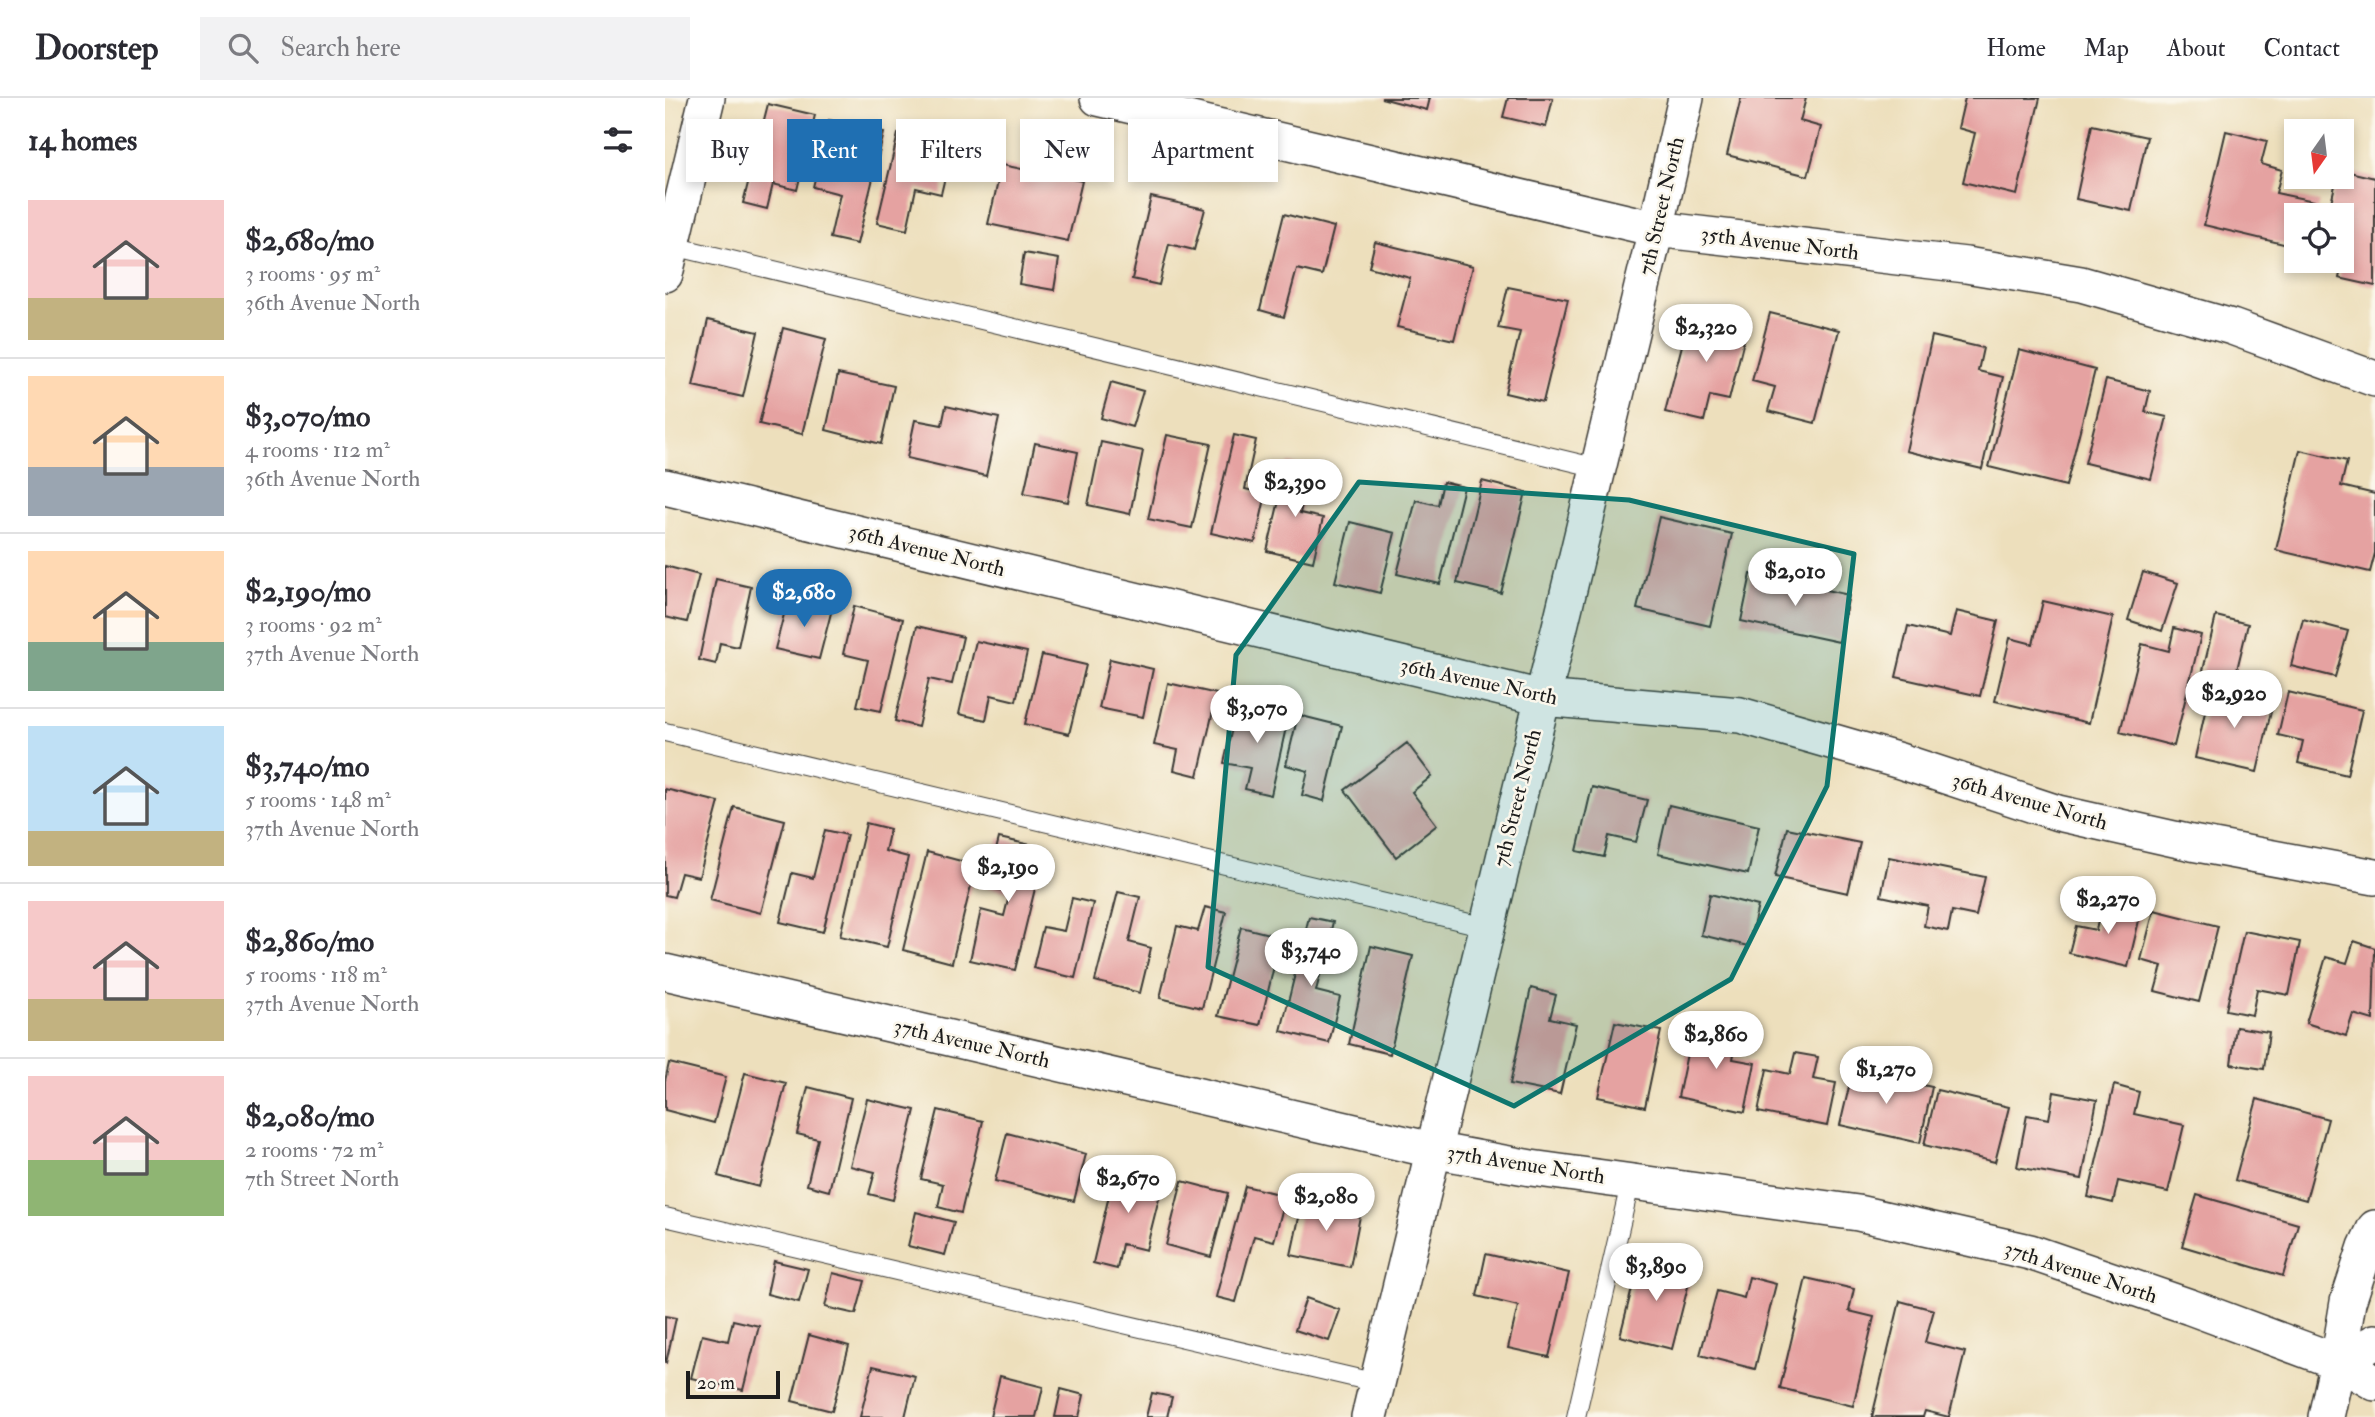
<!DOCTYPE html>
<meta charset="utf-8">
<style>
:root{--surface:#fff;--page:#f2f2f3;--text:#2b2b33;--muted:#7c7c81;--line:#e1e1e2;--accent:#1f6fb2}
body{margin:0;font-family:"IM FELL Double Pica",serif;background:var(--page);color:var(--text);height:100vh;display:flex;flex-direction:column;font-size:26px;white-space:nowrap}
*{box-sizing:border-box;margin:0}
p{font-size:23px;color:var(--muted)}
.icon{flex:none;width:38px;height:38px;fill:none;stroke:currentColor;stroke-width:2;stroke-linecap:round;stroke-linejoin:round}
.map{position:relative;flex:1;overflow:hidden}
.sheet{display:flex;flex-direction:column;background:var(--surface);width:665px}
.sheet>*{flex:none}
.banner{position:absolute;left:21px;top:21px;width:665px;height:63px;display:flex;gap:14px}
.needle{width:46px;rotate:194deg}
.controls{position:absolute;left:1619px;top:21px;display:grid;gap:14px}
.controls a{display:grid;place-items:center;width:70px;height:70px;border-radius:0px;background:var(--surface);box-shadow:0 4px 10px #0003;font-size:35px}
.scale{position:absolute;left:21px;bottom:18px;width:94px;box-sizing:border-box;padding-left:7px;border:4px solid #1c1c1c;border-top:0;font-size:19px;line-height:24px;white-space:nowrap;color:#1c1c1c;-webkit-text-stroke:5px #fbf7ec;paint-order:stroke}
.price{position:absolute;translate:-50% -60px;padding:0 16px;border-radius:24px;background:#fff;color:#222;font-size:23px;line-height:46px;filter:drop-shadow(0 2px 4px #0008)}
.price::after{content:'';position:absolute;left:50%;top:42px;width:21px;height:16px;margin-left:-10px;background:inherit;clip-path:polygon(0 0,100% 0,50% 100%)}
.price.on{background:var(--accent);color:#fff}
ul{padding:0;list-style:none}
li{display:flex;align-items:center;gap:21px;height:175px;padding:0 28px}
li+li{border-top:2px solid var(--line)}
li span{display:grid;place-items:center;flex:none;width:196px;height:140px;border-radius:0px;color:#555}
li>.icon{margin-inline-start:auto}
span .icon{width:84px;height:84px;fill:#fffc;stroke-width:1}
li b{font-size:30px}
h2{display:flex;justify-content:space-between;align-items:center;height:84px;padding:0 28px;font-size:30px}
.chip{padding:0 24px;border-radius:0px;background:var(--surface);box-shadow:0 4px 10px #0003;font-size:24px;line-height:63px}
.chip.on{background:var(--accent);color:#fff}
header{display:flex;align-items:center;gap:42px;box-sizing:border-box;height:98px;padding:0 35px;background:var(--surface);border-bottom:2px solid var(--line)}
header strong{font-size:33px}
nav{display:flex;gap:38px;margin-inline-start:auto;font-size:24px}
.search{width:490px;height:63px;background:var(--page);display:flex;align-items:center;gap:18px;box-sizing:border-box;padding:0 24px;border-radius:0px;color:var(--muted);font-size:26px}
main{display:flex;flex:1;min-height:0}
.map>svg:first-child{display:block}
.building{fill:#e5a2a1}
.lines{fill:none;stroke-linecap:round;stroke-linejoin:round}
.service-casing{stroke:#3b3934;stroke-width:20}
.minor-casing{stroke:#3b3934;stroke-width:38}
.service{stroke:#fff;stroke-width:18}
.minor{stroke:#fff;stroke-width:35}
.marked{fill:#0f766e;fill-opacity:0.2;stroke:#0f766e;stroke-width:5;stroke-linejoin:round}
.labels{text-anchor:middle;stroke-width:5;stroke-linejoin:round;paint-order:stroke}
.street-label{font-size:21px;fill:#1c1c1c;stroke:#fbf7ec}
</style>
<header>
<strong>Doorstep</strong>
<div class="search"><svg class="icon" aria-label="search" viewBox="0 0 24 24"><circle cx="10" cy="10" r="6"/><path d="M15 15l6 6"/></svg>Search here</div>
<nav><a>Home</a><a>Map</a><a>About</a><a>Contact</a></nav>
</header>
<main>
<section class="sheet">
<h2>14 homes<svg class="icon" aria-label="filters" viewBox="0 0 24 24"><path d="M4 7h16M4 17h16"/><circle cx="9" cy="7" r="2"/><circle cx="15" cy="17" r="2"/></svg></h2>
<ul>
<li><span style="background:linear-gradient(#f6c9c9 70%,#c2b280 0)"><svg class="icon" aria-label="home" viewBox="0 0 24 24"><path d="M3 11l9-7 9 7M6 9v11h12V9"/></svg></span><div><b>$2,680/mo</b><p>3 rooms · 95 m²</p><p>36th Avenue North</p></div></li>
<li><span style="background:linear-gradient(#ffd9b3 65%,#9aa5b1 0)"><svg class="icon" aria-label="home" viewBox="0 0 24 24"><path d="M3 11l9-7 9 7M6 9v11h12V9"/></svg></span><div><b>$3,070/mo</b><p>4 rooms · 112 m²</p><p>36th Avenue North</p></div></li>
<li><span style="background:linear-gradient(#ffd9b3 65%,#7fa58c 0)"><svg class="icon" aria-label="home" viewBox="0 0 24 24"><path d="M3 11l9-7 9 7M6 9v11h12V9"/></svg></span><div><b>$2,190/mo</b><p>3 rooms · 92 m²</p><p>37th Avenue North</p></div></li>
<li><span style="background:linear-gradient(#bfe0f5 75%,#c2b280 0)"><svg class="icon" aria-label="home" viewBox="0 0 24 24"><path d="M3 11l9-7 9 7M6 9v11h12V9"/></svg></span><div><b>$3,740/mo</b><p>5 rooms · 148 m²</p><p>37th Avenue North</p></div></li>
<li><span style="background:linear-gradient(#f6c9c9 70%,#c2b280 0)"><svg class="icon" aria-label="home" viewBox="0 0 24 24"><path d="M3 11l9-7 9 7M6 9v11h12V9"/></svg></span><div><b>$2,860/mo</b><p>5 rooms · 118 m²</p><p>37th Avenue North</p></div></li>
<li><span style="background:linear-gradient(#f6c9c9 60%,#8fb573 0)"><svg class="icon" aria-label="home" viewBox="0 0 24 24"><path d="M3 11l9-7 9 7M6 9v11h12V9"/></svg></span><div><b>$2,080/mo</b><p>2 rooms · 72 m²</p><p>7th Street North</p></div></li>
</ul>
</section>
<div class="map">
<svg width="1710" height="1319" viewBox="0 0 1710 1319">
<rect width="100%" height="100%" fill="#fbf7ec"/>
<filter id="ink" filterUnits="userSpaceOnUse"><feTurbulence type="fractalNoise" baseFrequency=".0143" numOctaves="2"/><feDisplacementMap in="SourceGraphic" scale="14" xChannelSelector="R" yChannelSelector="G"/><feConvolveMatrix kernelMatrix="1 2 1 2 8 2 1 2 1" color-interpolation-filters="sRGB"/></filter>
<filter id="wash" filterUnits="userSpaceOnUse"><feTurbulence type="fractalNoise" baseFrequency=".00686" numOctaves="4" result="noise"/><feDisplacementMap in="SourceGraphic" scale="28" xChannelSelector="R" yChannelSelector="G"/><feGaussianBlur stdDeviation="1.57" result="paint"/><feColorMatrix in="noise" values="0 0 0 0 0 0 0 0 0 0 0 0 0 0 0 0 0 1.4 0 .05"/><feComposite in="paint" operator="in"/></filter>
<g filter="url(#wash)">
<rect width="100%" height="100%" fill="#eddfbc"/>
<g id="blocks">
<!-- building -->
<path class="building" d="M 716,0 L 765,0 L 762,12 Z
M 843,0 L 888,0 L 881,29 L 838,19 Z
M 1076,0 L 1141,0 L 1135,23 L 1156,29 L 1143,78 L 1062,57 Z
M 1300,0 L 1375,0 L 1352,97 L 1298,84 L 1310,35 L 1293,30 Z
M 103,6 L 150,17 L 132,92 L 108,86 L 102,111 L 78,105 Z
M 164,22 L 219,35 L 192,146 L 165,140 L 175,96 L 148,89 Z
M 1427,27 L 1482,39 L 1466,113 L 1411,101 Z
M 1561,33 L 1602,43 L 1596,66 L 1617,72 L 1611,95 L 1654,104 L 1650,117 L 1631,117 L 1631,149 L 1539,127 Z
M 233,36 L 287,50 L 276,96 L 251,90 L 242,132 L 212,125 Z
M 337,67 L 417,83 L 403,143 L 323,126 Z
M 1676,72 L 1710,80 L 1710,188 L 1674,180 L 1680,154 L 1676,153 L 1676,117 L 1663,117 L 1672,79 L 1676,79 Z
M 486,99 L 540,111 L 529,152 L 504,146 L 494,187 L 467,181 Z
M 619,116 L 669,129 L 657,177 L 632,171 L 619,219 L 595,212 Z
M 710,144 L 808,168 L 789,242 L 732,229 L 745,180 L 704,169 Z
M 359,155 L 394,161 L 389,192 L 354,186 Z
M 843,189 L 903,201 L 878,304 L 840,295 L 855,234 L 833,230 Z
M 1026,212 L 1083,226 L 1064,302 L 1045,298 L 1039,323 L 1000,314 Z
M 1105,215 L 1174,232 L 1150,325 L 1103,313 L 1110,289 L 1087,283 Z
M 43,222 L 93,234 L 78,299 L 28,288 Z
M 118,230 L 161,241 L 137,336 L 94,326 Z
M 1267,238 L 1318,250 L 1313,273 L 1338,279 L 1317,371 L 1241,353 Z
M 1354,252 L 1430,272 L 1401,388 L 1324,369 Z
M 173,276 L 229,288 L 216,346 L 161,332 Z
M 1441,282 L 1485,293 L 1480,314 L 1502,319 L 1486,381 L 1420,365 Z
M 446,284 L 478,293 L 467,329 L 436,320 Z
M 281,308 L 334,320 L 321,378 L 242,360 L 250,322 L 277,327 Z
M 502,337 L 546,346 L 527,430 L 483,421 Z
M 569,337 L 591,342 L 580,391 L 601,396 L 590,445 L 546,435 Z
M 436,344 L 478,353 L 465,416 L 423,407 Z
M 370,345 L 413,354 L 403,404 L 359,395 Z
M 1635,352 L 1682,363 L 1676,388 L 1710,396 L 1710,455 L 1705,474 L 1611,452 Z
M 623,365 L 646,370 L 635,415 L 658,420 L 648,464 L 602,453 Z
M 817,383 L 861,394 L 836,495 L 792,485 Z
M 778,384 L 799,389 L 775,486 L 732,476 L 751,402 L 773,407 Z
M 994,419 L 1067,436 L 1045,528 L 972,511 Z
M 685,424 L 730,435 L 715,495 L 670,484 Z
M 0,468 L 34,477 L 22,524 L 0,519 Z
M 1478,474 L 1513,485 L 1497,533 L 1463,522 Z
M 1086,476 L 1184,497 L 1174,544 L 1076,523 Z
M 51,481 L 86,489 L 73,549 L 55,545 L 51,566 L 34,562 Z
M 123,501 L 167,511 L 154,561 L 110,551 Z
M 1378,503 L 1448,519 L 1424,625 L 1330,603 L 1345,540 L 1368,546 Z
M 189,508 L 238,521 L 216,613 L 192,608 L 203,562 L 178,556 Z
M 1291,513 L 1333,523 L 1315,598 L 1231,579 L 1243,528 L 1285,538 Z
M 1551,518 L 1583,526 L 1567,592 L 1535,585 Z
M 1638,521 L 1683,533 L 1670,579 L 1626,568 Z
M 252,528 L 298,539 L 287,586 L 264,581 L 253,629 L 230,623 Z
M 1509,530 L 1536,537 L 1509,648 L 1455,634 L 1477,546 L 1504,553 Z
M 311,543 L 362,554 L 351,603 L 326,597 L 321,622 L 294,616 Z
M 377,557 L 421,567 L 404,636 L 360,626 Z
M 445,561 L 488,571 L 478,619 L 434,610 Z
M 503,585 L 552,596 L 533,678 L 509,672 L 513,652 L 489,647 Z
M 1545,591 L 1608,605 L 1592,674 L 1530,660 Z
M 1623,594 L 1697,612 L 1682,677 L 1633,665 L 1638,643 L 1613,637 Z
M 573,604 L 624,616 L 606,697 L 580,691 L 585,670 L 559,665 Z
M 633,617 L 677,628 L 659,703 L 637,697 L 643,673 L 621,667 Z
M 742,645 L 767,678 L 747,694 L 772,727 L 731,759 L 680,692 Z
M 927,689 L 982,702 L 971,744 L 944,738 L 939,759 L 912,753 Z
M 0,691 L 54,704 L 34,779 L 16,775 L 9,799 L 0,797 Z
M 1004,707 L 1094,728 L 1083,776 L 993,756 Z
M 69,709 L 120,722 L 96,815 L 45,802 Z
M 201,725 L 225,731 L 220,753 L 243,759 L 222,849 L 175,838 Z
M 1122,730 L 1195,745 L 1183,795 L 1110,779 Z
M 160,732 L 182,737 L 158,834 L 115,824 L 127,775 L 148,780 Z
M 334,740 L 380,750 L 350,872 L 305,862 L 316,812 L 339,818 L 345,794 L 322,789 Z
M 262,754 L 311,767 L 287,865 L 238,852 Z
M 1224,759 L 1320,779 L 1311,818 L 1287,813 L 1283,833 L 1259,828 L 1263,808 L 1216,798 Z
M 453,794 L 475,799 L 464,844 L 486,850 L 475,895 L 430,883 Z
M 1045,796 L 1093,808 L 1083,848 L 1036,837 Z
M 407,800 L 428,805 L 410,880 L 368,870 L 378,829 L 399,833 Z
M 1437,805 L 1476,814 L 1463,869 L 1404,855 L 1411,828 L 1431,832 Z
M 540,809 L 561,814 L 537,910 L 495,900 L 512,828 L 533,833 Z
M 1489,812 L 1553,828 L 1534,904 L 1490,893 L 1497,868 L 1476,862 Z
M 644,819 L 668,824 L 651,893 L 675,899 L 664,945 L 616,933 Z
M 576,829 L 616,839 L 595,927 L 553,918 Z
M 1579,833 L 1635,844 L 1624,897 L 1592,891 L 1587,917 L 1561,912 Z
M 1689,843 L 1710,850 L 1708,922 L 1688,916 L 1681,938 L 1641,925 L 1661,859 L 1682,865 Z
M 706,848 L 748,858 L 725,956 L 684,946 Z
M 866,890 L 891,897 L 885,920 L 911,926 L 895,996 L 845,986 Z
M 950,924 L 996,933 L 980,1009 L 933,999 Z
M 1028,927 L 1073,936 L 1068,961 L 1090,965 L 1080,1014 L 1013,999 Z
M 1571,929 L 1604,934 L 1599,971 L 1566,966 Z
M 1130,955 L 1153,959 L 1148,981 L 1171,985 L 1162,1028 L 1093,1014 L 1102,971 L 1125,976 Z
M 4,965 L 61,979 L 49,1025 L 0,1012 L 0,983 Z
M 1188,972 L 1267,989 L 1255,1045 L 1175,1027 Z
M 80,975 L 121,985 L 94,1089 L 53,1078 Z
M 1449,987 L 1474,994 L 1469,1016 L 1519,1027 L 1503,1094 L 1453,1083 L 1448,1105 L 1423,1099 Z
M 143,989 L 186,1000 L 164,1093 L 142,1087 L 153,1041 L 132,1036 Z
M 1272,992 L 1344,1009 L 1330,1064 L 1259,1047 Z
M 1389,994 L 1432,1002 L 1417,1081 L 1352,1069 L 1362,1017 L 1384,1021 Z
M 202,1001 L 250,1012 L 228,1102 L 204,1096 L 210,1074 L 185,1068 Z
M 1592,1001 L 1663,1021 L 1641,1102 L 1570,1082 Z
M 273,1012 L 318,1023 L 296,1115 L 273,1109 L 278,1086 L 256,1081 Z
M 342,1035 L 421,1056 L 409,1103 L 330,1083 Z
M 451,1068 L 499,1080 L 481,1152 L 457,1146 L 452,1171 L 428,1165 Z
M 517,1083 L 563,1095 L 546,1159 L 501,1147 Z
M 580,1088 L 621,1098 L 609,1143 L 589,1138 L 571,1204 L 551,1199 Z
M 1532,1097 L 1633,1126 L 1618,1178 L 1517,1148 Z
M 638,1101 L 696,1113 L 685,1169 L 626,1157 Z
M 251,1114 L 289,1124 L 280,1157 L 243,1148 Z
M 821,1156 L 904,1175 L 884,1259 L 843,1250 L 853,1208 L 812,1198 Z
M 975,1159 L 1027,1173 L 1007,1251 L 955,1238 Z
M 109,1163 L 143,1171 L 134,1204 L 102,1196 Z
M 168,1175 L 200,1183 L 191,1216 L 160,1209 Z
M 1084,1179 L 1111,1186 L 1090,1271 L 1035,1257 L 1052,1193 L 1079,1200 Z
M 1141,1180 L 1189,1191 L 1184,1213 L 1209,1219 L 1188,1308 L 1115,1290 Z
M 641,1200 L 675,1212 L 664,1243 L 630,1232 Z
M 1235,1203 L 1269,1212 L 1260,1244 L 1300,1254 L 1284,1319 L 1260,1313 L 1258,1319 L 1207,1319 Z
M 0,1218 L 11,1220 L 1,1265 L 0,1265 Z
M 68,1222 L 94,1228 L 78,1292 L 26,1280 L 37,1237 L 63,1243 Z
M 144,1237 L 184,1248 L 167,1313 L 127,1303 Z
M 208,1268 L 250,1278 L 240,1319 L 195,1319 Z
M 335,1278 L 378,1289 L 371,1319 L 325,1319 Z
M 396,1291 L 419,1297 L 414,1319 L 390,1319 Z
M 487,1295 L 507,1299 L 502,1319 L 481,1319 Z"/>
</g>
</g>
<g filter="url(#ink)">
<use href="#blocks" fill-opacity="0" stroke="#3b3934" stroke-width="2"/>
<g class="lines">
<!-- service casing -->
<g class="service-casing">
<path id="service" d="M 0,146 L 933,370
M 0,634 L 821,829
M 0,1119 L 712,1285
M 911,1319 L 966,1082"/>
</g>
<!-- minor casing -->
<g class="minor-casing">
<path id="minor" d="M 433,0 L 991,131 L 1301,167 L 1416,186 L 1567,229 L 1710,281
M 0,176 L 42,0
M 0,389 L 877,600 L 1075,617 L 1235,663 L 1393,715 L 1527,745 L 1710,779
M 0,874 L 767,1052 L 866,1070 L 1193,1115 L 1365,1154 L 1525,1209 L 1673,1264 L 1710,1285
M 1673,1264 L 1710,1244
M 704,1319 L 991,131 L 1021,0
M 1661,1319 L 1673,1264 L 1683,1204 L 1701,1149 L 1710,1130"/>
</g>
<!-- service -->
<use href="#service" class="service"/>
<!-- minor -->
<use href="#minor" class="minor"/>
</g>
</g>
<!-- marked area -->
<path class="marked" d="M 694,384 L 964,402 L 1189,456 L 1162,688 L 1066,881 L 849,1008 L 543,869 L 571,557 Z"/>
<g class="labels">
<!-- street labels -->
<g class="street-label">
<text transform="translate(996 108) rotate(-77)" y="7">7th Street North</text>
<text transform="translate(1115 145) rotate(7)" y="7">35th Avenue North</text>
<text transform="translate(262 452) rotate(14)" y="7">36th Avenue North</text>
<text transform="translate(814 583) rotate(12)" y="7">36th Avenue North</text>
<text transform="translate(852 700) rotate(-76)" y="7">7th Street North</text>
<text transform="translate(1365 703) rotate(16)" y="7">36th Avenue North</text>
<text transform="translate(307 945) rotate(13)" y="7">37th Avenue North</text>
<text transform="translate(861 1066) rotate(9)" y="7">37th Avenue North</text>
<text transform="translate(1416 1174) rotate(18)" y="7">37th Avenue North</text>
</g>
</g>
</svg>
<div class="controls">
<a><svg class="needle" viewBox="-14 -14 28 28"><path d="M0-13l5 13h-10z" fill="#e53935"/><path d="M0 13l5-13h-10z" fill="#7c7c81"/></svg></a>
<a><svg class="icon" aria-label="locate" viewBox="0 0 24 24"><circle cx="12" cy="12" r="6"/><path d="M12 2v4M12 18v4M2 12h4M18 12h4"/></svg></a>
</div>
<div class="scale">20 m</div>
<b class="price" style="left:1041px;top:266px">$2,320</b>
<b class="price" style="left:630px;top:421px">$2,390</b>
<b class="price" style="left:1130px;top:510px">$2,010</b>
<b class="price on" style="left:139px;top:531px">$2,680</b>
<b class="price" style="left:1569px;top:632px">$2,920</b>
<b class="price" style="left:592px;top:647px">$3,070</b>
<b class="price" style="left:343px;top:806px">$2,190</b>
<b class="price" style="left:1443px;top:838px">$2,270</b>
<b class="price" style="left:646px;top:890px">$3,740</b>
<b class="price" style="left:1051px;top:973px">$2,860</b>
<b class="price" style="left:1221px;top:1008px">$1,270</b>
<b class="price" style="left:463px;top:1117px">$2,670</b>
<b class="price" style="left:661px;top:1135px">$2,080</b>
<b class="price" style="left:991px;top:1205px">$3,890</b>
<div class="banner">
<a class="chip">Buy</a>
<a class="chip on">Rent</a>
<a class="chip">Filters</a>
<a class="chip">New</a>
<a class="chip">Apartment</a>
</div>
</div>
</main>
